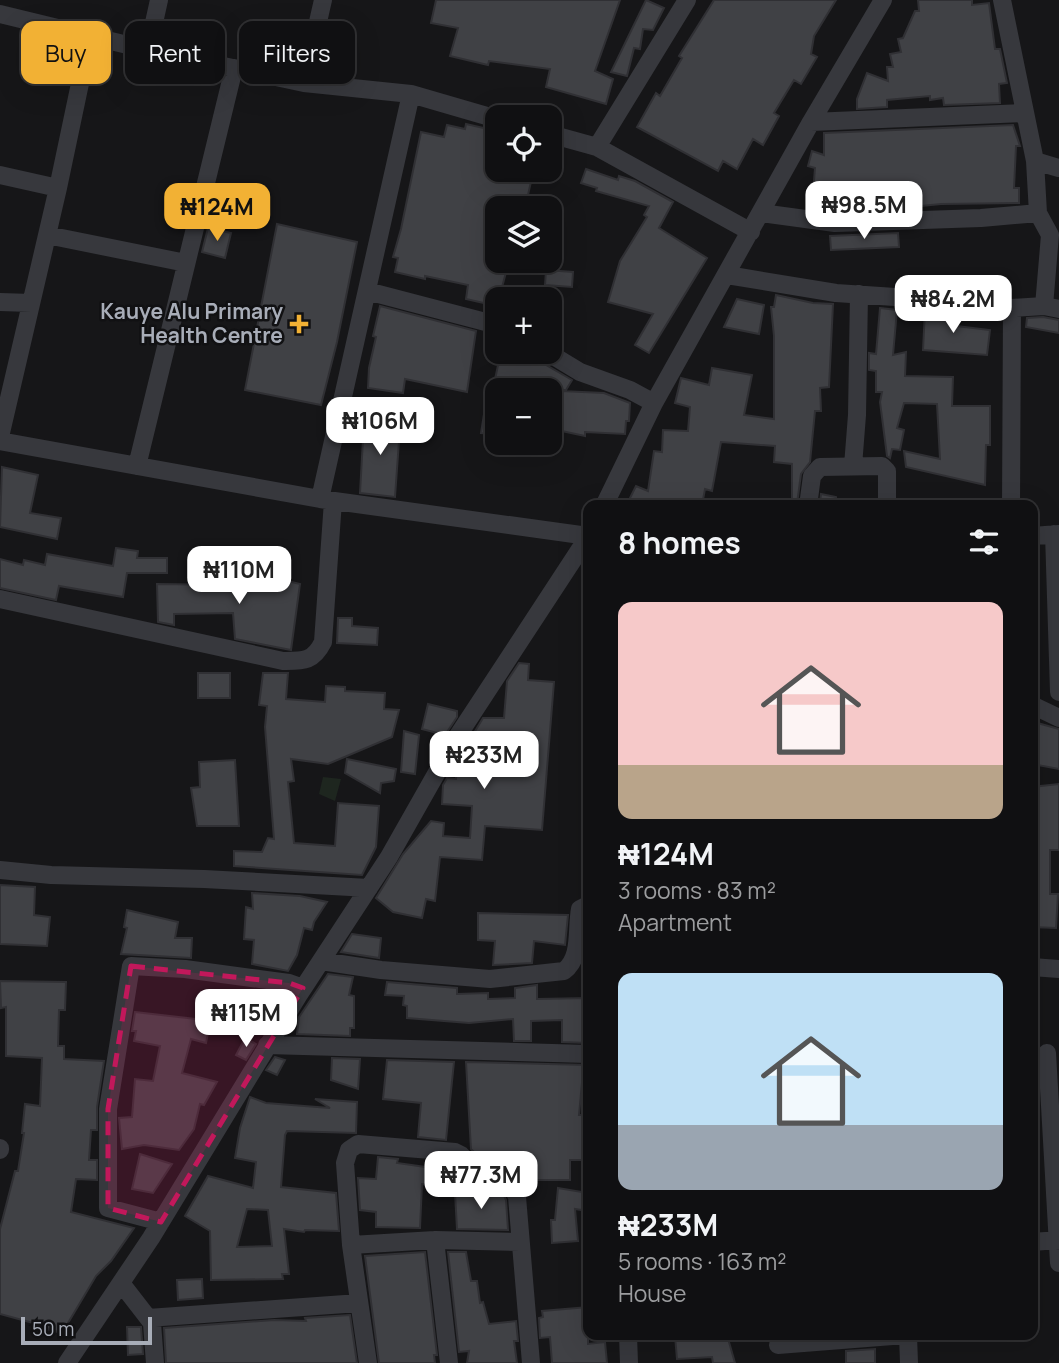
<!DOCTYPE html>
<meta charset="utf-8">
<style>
:root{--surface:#101012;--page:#19191b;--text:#f1f3f6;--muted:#9c9d9f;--line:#303032;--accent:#f2b134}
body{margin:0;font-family:Manrope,sans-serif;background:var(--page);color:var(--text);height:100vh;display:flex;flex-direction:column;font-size:26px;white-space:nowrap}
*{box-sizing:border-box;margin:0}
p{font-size:23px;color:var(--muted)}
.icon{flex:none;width:38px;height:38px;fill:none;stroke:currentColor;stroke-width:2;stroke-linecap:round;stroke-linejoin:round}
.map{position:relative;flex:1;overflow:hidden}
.sheet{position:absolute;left:583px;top:500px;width:455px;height:840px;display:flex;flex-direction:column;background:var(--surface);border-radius:14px;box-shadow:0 7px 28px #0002,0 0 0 2px var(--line)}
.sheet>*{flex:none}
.hud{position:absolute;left:21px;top:21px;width:457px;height:63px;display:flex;gap:14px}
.fabs{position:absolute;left:485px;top:105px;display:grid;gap:14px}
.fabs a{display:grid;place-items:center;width:77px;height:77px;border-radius:14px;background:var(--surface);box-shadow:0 7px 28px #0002,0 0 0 2px var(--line);font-size:35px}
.scale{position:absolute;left:21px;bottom:18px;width:131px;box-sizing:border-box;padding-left:7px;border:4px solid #a8adb8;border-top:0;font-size:19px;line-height:24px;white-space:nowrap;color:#a8adb8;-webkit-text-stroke:5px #111113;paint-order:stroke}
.price{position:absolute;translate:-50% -60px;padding:0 16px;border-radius:14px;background:#fff;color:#222;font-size:23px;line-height:46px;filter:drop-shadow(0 2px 4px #0008)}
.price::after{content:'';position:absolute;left:50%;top:42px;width:21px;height:16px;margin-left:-10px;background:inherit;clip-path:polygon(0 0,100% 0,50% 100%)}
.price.active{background:var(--accent);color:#111}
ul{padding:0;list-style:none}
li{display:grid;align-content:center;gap:14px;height:371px;padding:0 35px}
li span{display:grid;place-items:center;height:217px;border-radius:14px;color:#555}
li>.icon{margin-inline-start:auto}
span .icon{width:126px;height:126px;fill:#fffc;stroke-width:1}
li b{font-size:30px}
h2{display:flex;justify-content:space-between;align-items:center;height:84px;padding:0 35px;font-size:30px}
.tag{padding:0 24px;border-radius:14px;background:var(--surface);box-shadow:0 7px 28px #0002,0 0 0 2px var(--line);font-size:24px;line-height:63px}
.tag.active{background:var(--accent);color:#111}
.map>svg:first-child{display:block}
.green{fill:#1e261f}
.building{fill:#404145;stroke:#303034;stroke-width:2;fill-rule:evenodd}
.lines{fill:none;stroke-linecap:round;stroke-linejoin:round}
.street{stroke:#37383d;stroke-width:18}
.marked{fill:#c2185b;fill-opacity:0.2;stroke:#c2185b;stroke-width:5;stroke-dasharray:14 9;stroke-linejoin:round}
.poi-dot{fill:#f2b134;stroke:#111113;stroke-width:2.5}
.labels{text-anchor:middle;stroke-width:5;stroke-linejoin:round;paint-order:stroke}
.poi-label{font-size:21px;font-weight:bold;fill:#a8adb8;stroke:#111113;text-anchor:end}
</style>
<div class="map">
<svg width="1059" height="1363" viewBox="0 0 1059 1363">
<rect width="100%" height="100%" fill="#161618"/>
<!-- green -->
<path class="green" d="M 323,777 L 341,779 L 335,801 L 319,794 Z"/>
<!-- building -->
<path class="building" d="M 436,0 L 620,0 L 595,71 L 613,79 L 606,104 L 546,87 L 550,69 L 489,61 L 488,65 L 450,56 L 458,28 L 431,23 Z
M 646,0 L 664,8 L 653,30 L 643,29 L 640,49 L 634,48 L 627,76 L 611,72 Z
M 714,0 L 836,0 L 814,36 L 811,54 L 817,57 L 801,84 L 794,80 L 774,113 L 779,116 L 763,145 L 753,139 L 737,169 L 723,161 L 718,171 L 637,127 L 656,93 L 660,96 L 682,58 L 679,56 Z
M 918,0 L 972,0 L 972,5 L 989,3 L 995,49 L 1000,49 L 1007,83 L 999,84 L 1000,103 L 944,105 L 943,98 L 930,100 L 930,96 L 887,100 L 887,107 L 857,109 L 857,99 L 867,73 L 888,81 L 887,67 L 893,67 L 890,54 L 901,52 L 898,39 L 903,38 L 915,11 L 919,11 Z
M 466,124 L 497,131 L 497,170 L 532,170 L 533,173 L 525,208 L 497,208 L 497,261 L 509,261 L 497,306 L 466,299 L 468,285 L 425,276 L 425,279 L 395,272 L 398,258 L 393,257 L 401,229 L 421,132 L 444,137 L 447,125 L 465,129 Z
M 1013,125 L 1020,146 L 1016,146 L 1014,188 L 1019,188 L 1019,203 L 941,204 L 892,209 L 892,207 L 853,205 L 854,196 L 813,193 L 815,168 L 808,166 L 812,151 L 824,155 L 824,133 Z
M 586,169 L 618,180 L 619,176 L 635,181 L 673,202 L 659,228 L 707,258 L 649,353 L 635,345 L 653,314 L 608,302 L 620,261 L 647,217 L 644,215 L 649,206 L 596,191 L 597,188 L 581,183 Z
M 277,224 L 357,242 L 337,342 L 321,405 L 245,390 Z
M 208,228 L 231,233 L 225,258 L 202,252 Z
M 898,233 L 899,247 L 831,250 L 830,236 Z
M 546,270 L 573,272 L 572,287 L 545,285 Z
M 776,295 L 813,303 L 833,304 L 829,387 L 820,388 L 821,411 L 815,411 L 810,462 L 801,474 L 797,504 L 792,504 L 792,464 L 774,462 L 775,446 L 721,442 L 712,491 L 705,489 L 702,505 L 681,501 L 680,506 L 626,506 L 636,486 L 648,491 L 654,451 L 662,452 L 663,430 L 688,431 L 690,407 L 675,403 L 681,378 L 709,385 L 712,368 L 752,375 L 744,415 L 774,419 L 774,336 L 771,307 L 774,307 Z
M 737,299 L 764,305 L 759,334 L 724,327 Z
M 380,306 L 476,331 L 467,392 L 405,379 L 403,393 L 368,388 L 369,368 L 376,337 L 373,336 Z
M 880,308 L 897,310 L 893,355 L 906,352 L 905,376 L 953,377 L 952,406 L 990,406 L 990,445 L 986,445 L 985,485 L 906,467 L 904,451 L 940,459 L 937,404 L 904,403 L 897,428 L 904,430 L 900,450 L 892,449 L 890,458 L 887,456 L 880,402 L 882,392 L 876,392 L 876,371 L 869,370 L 869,353 L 876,354 Z
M 925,310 L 958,315 L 957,326 L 990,330 L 987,355 L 923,350 Z
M 1043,317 L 1059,320 L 1059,333 L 1026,327 L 1027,318 Z
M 500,356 L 546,365 L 572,380 L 566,390 L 497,390 L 497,434 L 481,433 L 489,383 L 494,384 Z
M 561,391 L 604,393 L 630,403 L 629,421 L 626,421 L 625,434 L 585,432 L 585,436 L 552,429 Z
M 357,423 L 407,426 L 407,441 L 399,441 L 395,497 L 360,493 L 363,439 L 355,438 Z
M 2,467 L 38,475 L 30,513 L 61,518 L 57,539 L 0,527 Z
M 821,494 L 836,497 L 836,504 L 820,504 Z
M 116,548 L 138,551 L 137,558 L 167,558 L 167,573 L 127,573 L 123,597 L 59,586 L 56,600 L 0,588 L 0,559 L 23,565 L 24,560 L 45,565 L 47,554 L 113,566 Z
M 235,568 L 300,584 L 291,650 L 235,639 L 233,613 L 174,614 L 174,625 L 158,622 L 157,584 L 233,585 Z
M 338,618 L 352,618 L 352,626 L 378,628 L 377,645 L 337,643 Z
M 519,663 L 529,664 L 528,680 L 554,682 L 542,830 L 485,826 L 482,860 L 440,857 L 435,901 L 426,899 L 422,918 L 393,912 L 376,898 L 403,854 L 431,821 L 444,823 L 443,836 L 470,838 L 472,806 L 442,804 L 443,785 L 447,778 L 456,779 L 457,761 L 483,718 L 504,718 L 507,681 Z
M 198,673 L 230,673 L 230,698 L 198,698 Z
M 263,673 L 288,673 L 286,699 L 325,702 L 326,686 L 345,687 L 345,691 L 385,693 L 384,709 L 399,710 L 392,737 L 328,764 L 291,759 L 294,781 L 288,782 L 294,843 L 335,846 L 338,803 L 379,806 L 376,847 L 362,875 L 234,866 L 234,851 L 262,852 L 268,838 L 274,839 L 265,727 L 267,706 L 259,705 Z
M 428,704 L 457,711 L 457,717 L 445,735 L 422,729 Z
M 1034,722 L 1059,729 L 1059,769 L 1032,764 Z
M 404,731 L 419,735 L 415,774 L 401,772 Z
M 347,759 L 396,769 L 394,781 L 381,783 L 380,793 L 345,773 Z
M 235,760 L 239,826 L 197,826 L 191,788 L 200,787 L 199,762 Z
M 1059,784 L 1059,850 L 1050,850 L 1050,894 L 1058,894 L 1056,928 L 1032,927 L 1032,787 Z
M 0,885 L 35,887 L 34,915 L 50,917 L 47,946 L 0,944 Z
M 252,893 L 300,896 L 327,902 L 314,922 L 312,930 L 304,928 L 297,955 L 288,971 L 252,964 L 254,940 L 244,939 L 246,907 L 253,909 Z
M 127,910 L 178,922 L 175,938 L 192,938 L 191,958 L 121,954 L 127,928 L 124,927 Z
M 478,913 L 568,915 L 565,945 L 534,941 L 532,963 L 493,965 L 495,941 L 478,940 Z
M 352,934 L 381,938 L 379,958 L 341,952 Z
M 328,974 L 353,977 L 349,995 L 354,996 L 354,1028 L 350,1028 L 350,1036 L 297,1034 L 299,1017 Z
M 0,981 L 66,982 L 65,1010 L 59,1010 L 58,1046 L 64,1046 L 64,1059 L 104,1061 L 97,1107 L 97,1130 L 91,1130 L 89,1160 L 97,1160 L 97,1180 L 76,1179 L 71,1212 L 134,1228 L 111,1261 L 96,1276 L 62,1333 L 43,1328 L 44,1326 L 0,1314 L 0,1229 L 15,1171 L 18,1171 L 24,1133 L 22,1133 L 25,1104 L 40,1106 L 42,1058 L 6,1056 L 6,1007 L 1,1008 Z
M 387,982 L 457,988 L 457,994 L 488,993 L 488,999 L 515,998 L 515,988 L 537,985 L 537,999 L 588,998 L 588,1043 L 562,1042 L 562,1020 L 531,1021 L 531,1041 L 514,1041 L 513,1019 L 469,1023 L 407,1018 L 407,1006 L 403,1005 L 404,996 L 385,995 Z
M 135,1012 L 205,1020 L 203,1026 L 209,1028 L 206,1043 L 191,1039 L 182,1073 L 217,1082 L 204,1105 L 200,1104 L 194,1129 L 179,1150 L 144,1145 L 122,1149 L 119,1118 L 132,1117 L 135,1079 L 153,1081 L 160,1046 L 134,1041 L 136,1031 L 132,1031 Z
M 245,1038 L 256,1044 L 246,1060 L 236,1055 Z
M 275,1057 L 285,1060 L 277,1075 L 266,1070 Z
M 332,1058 L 360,1059 L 358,1089 L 331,1080 Z
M 387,1060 L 454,1062 L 446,1140 L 418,1137 L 421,1103 L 383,1099 Z
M 466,1062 L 588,1065 L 588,1083 L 582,1083 L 579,1115 L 588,1115 L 588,1160 L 570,1160 L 570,1180 L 522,1180 L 521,1157 L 478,1156 L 471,1149 Z
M 250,1097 L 266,1103 L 330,1108 L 315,1099 L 357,1102 L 356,1133 L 287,1131 L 285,1135 L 281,1187 L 336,1193 L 339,1231 L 305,1230 L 304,1232 L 284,1229 L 289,1274 L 282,1274 L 283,1279 L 211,1280 L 210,1231 L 185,1216 L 208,1176 L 253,1188 L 256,1162 L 235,1158 L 240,1128 ZM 247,1209 L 268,1210 L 272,1246 L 237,1247 Z
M 140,1154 L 172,1164 L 153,1193 L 132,1189 Z
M 378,1157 L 398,1159 L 397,1163 L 426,1167 L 426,1165 L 433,1166 L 434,1163 L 453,1164 L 457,1168 L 456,1187 L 422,1184 L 420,1228 L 376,1227 L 376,1212 L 360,1210 L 358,1178 L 376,1179 Z
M 558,1188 L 588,1193 L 588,1211 L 575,1209 L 578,1241 L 552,1243 L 551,1220 L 555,1220 Z
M 479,1191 L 479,1193 L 503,1193 L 506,1200 L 508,1230 L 457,1229 L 455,1193 Z
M 425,1252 L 437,1355 L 434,1355 L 435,1363 L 379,1363 L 365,1256 Z
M 448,1252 L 466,1252 L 471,1281 L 477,1281 L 480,1303 L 483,1302 L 489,1324 L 516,1321 L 518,1341 L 514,1341 L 517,1363 L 467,1363 L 469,1351 L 459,1352 Z
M 202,1279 L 203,1298 L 178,1300 L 177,1280 Z
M 588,1307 L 588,1344 L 605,1342 L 607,1363 L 552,1363 L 550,1337 L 540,1338 L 539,1318 L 543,1317 L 542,1311 Z
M 350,1315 L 357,1363 L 166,1363 L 164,1328 L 274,1320 L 306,1321 L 305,1318 Z
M 127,1327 L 141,1327 L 143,1354 L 128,1355 Z
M 685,1335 L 727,1335 L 735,1363 L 713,1363 L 712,1357 L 677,1359 L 675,1336 Z
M 875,1349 L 875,1363 L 846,1363 L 846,1351 Z"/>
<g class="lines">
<!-- street -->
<path class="street" d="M 1002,0 L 1035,161 L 1038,213 L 1050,235 L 1044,306
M 0,14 L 148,50 L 304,83 L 411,94 L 497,119
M 148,50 L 159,0
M 304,83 L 323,0
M 811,122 L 1025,113
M 550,134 L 597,147 L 751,232
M 597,147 L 687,0
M 1035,161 L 1059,168
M 0,175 L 58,188
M 761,213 L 835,223 L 981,218 L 1038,213
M 47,235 L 186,263
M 727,275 L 836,293 L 939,300 L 1012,308 L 1044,306 L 1059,309
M 367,291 L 497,325
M 0,302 L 31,303
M 547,352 L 580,372 L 630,390 L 654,403
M 0,437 L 58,188 L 90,36
M 0,441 L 320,499 L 588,536
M 137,466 L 234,68
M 853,466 L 857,415 L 859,294
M 320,499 L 411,94
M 604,506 L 654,403 L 811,122 L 883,0
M 808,506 L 812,476 L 820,467 L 882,466 L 887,471 L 887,506
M 1011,506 L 1012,308
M 1054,534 L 1059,692
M 1032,536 L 1059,534
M 0,599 L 283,661 C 303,661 313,662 323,642 L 333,501
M 1032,705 L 1059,718
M 0,870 L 51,875 L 204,879 L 369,888
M 321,961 L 381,970 L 490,979 L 564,971 C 582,957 576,930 580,909 L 588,905
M 1032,967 L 1059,969
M 267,1045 L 588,1054
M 1047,1053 L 1059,1263
M 0,1148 L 0,1150
M 161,1222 L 108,1208 L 108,1109 L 131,966 L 185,969 L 289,983 L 303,988
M 435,1240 L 449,1363
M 1032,1242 L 1059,1240
M 351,1245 L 435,1240 L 520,1242
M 121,1283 L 152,1323 L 155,1363
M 148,1318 L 359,1303
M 628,1335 L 629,1363
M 908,1335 L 909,1363
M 778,1345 L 905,1335
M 67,1363 L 151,1238 L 298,996 L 389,857 L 457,737 L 588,537
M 368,1363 L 351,1245 L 345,1163 L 349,1150 L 358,1144 L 455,1152 L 461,1155 L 471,1166 L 511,1184 L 517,1197 L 531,1363"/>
</g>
<!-- marked area -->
<path class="marked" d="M 131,966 L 289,983 L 303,988 L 161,1222 L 108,1208 L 108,1109 Z"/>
<!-- markers -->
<path class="poi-dot" d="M295.5 313.5h7v7h7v7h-7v7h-7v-7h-7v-7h7z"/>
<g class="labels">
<!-- poi labels -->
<g class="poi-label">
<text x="283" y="319">Kauye Alu Primary<tspan x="283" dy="24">Health Centre</tspan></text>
</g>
</g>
</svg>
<div class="fabs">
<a><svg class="icon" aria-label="locate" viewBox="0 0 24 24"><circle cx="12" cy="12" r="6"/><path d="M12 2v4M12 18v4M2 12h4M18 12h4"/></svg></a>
<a><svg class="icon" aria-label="layers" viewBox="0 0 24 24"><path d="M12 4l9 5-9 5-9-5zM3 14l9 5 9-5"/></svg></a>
<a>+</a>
<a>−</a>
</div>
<div class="scale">50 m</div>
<b class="price" style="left:864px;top:241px">₦98.5M</b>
<b class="price active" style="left:217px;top:243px">₦124M</b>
<b class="price" style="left:953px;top:335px">₦84.2M</b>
<b class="price" style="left:380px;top:457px">₦106M</b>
<b class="price" style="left:239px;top:606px">₦110M</b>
<b class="price" style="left:484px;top:791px">₦233M</b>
<b class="price" style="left:246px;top:1049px">₦115M</b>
<b class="price" style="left:481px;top:1211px">₦77.3M</b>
<div class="hud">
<a class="tag active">Buy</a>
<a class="tag">Rent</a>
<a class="tag">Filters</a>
</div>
<section class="sheet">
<h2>8 homes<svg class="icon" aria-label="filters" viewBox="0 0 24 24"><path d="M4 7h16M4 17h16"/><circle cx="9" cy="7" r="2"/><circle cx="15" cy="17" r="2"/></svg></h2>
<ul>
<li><span style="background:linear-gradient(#f6c9c9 75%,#b9a48a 0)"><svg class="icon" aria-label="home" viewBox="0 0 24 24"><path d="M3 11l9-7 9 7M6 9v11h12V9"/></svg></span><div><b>₦124M</b><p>3 rooms · 83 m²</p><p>Apartment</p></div></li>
<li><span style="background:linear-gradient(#bfe0f5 70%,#9aa5b1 0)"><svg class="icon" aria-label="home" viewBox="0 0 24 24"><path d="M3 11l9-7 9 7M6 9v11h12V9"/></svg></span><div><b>₦233M</b><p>5 rooms · 163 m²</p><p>House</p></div></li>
</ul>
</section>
</div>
